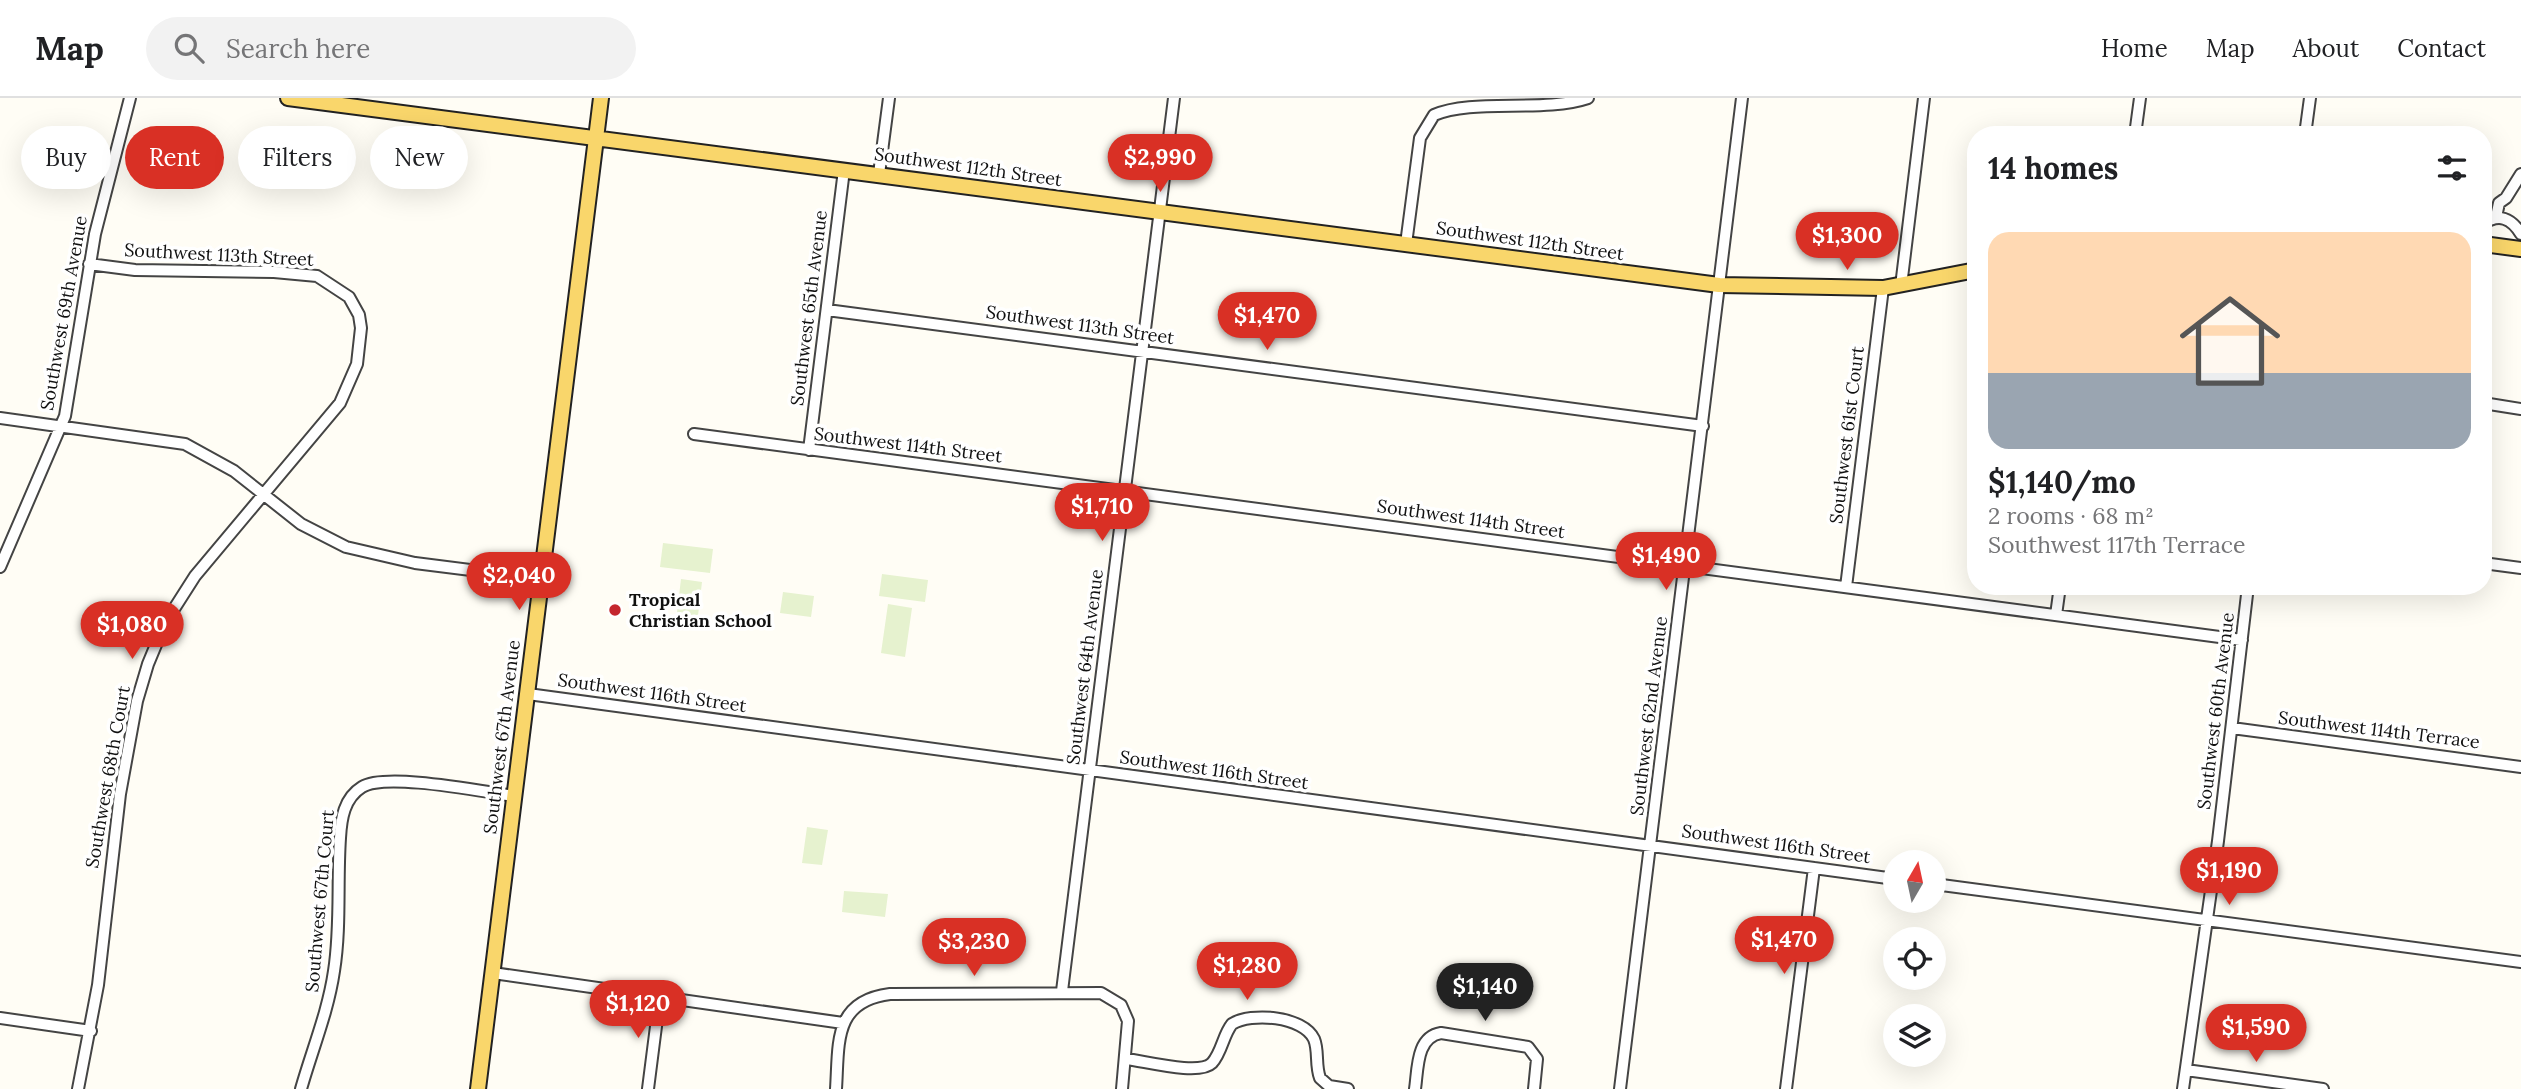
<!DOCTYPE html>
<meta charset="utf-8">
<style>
:root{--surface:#fff;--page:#f2f2f2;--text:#202124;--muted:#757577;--line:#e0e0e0;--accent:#d93025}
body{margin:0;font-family:Lora,serif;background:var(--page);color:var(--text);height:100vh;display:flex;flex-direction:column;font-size:26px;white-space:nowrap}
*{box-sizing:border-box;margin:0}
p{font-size:23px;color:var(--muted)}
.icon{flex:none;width:38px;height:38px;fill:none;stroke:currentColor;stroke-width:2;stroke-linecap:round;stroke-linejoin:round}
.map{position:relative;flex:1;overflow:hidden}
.details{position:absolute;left:1967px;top:28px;width:525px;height:469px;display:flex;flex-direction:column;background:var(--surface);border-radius:28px;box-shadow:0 7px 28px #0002}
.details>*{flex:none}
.hud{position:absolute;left:21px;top:28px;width:665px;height:63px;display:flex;gap:14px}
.needle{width:46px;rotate:9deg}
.controls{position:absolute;left:1883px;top:752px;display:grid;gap:14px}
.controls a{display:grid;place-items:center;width:63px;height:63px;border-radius:50%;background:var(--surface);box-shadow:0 7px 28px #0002;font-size:35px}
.price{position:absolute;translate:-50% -60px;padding:0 16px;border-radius:24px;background:var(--accent);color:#fff;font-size:23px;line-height:46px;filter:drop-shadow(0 2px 4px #0008)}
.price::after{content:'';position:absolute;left:50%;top:42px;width:21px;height:16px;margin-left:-10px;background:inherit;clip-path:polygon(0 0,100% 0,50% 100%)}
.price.current{background:#222;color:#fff}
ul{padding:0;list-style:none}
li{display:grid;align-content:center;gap:14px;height:371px;padding:0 21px}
li span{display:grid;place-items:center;height:217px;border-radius:21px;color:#555}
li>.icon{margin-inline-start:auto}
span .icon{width:126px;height:126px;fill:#fffc;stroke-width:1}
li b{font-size:30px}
h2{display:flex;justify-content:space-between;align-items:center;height:84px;padding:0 21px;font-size:30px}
.tag{padding:0 24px;border-radius:32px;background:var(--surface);box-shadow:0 7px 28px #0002;font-size:24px;line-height:63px}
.tag.current{background:var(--accent);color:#fff}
header{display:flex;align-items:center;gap:42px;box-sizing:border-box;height:98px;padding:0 35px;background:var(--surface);border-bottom:2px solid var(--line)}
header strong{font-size:33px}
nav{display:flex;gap:38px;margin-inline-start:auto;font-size:24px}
.search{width:490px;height:63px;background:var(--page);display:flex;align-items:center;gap:18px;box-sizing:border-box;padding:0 24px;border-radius:38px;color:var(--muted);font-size:26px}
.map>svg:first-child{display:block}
.pitch{fill:#e6f2cf}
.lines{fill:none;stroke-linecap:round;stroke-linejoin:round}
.minor-casing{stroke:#444;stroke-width:14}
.major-casing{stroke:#222;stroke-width:18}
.minor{stroke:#fff;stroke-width:10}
.major{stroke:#f9d66b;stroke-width:14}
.poi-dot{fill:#c4262e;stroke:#fff;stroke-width:2.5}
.labels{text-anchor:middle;stroke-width:7;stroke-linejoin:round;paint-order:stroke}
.street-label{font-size:18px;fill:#111;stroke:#fff}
.poi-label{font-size:18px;font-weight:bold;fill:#111;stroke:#fff;text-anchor:start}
</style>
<header>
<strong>Map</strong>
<div class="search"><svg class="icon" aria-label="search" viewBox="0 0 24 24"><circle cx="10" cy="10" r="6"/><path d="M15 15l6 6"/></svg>Search here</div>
<nav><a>Home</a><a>Map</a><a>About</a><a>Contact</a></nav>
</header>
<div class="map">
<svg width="2521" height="991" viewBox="0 0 2521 991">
<rect width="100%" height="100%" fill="#fffdf5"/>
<!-- pitch -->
<path class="pitch" d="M 663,445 L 713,451 L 710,475 L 660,469 Z
M 882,476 L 928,482 L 925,504 L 879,498 Z
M 681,481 L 702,484 L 697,526 L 676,523 Z
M 783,494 L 814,498 L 811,519 L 780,515 Z
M 888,506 L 912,510 L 905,559 L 881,555 Z
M 807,729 L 828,732 L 822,767 L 802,765 Z
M 844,793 L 888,796 L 885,819 L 842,814 Z"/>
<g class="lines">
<!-- minor casing -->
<g class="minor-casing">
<path id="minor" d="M 2135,37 L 2140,0
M 2305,37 L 2310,0
M 879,76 L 889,0
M 2496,119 L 2499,105 L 2506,100 L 2521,76
M 2483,126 C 2499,115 2511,120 2521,136
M 1406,146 L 1420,40 L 1434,17 C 1472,0 1544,15 1588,0
M 1901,188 L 1924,0
M 827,212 L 1703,328
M 2483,305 L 2521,311
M 0,320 L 185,346 L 234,373 L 301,426 L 346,449 L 415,465 L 541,481
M 694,336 L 2242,542
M 809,352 L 844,72
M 2483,465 L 2521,470
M 0,469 L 65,318 L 95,136 L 130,0
M 1846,489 L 1883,190
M 2056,517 L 2060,488
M 528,596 L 1895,781
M 2232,630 L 2521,669
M 1934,786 L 2521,864
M 493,875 L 843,925
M 1062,893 L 1174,0
M 0,920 L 91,933
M 1126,961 C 1145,963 1199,978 1212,965 C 1222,954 1223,937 1232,926 C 1251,914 1303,918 1314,941 C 1319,953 1315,967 1320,980 L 1329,988 L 1348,991
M 2186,972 L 2323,991
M 78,991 L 98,887 L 120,696 L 137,603 L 148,566 L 165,525 L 195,478 L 340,305 L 357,266 L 361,230 L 359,217 L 349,199 L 317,178 L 274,174 L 135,172 L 89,166
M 301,991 C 312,952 328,914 334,873 C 341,829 337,785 340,740 C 341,721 344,700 362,689 C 386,674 484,694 515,698
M 648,991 L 660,897
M 836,991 C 839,945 833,903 890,896 L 1101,895 L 1121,907 L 1128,923 L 1122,991
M 1415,991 C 1418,971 1416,939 1441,935 L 1528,949 L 1537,961 L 1534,991
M 1620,991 L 1742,0
M 1786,991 L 1814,770
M 2183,991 L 2218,743 L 2248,488"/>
</g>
<!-- major casing -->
<g class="major-casing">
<path id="major" d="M 288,0 L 1719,187 L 1883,190 L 1976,172
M 2483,146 L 2521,151
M 478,991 L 601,0"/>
</g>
<!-- minor -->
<use href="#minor" class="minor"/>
<!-- major -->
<use href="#major" class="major"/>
</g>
<!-- markers -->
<circle class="poi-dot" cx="615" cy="512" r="7"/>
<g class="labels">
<!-- street labels -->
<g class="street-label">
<text transform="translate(968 69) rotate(8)" y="6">Southwest 112th Street</text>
<text transform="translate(1530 143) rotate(8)" y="6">Southwest 112th Street</text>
<text transform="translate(219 157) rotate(3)" y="6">Southwest 113th Street</text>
<text transform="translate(809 210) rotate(-83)" y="6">Southwest 65th Avenue</text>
<text transform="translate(64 215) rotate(-80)" y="6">Southwest 69th Avenue</text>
<text transform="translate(1080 227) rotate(8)" y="6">Southwest 113th Street</text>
<text transform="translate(1847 337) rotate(-83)" y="6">Southwest 61st Court</text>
<text transform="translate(908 347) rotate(7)" y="6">Southwest 114th Street</text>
<text transform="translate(1471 421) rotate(8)" y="6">Southwest 114th Street</text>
<text transform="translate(1085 569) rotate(-83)" y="6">Southwest 64th Avenue</text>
<text transform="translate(652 595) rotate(8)" y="6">Southwest 116th Street</text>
<text transform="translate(2216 613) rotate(-83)" y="6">Southwest 60th Avenue</text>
<text transform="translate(1649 618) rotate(-83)" y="6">Southwest 62nd Avenue</text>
<text transform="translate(2379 632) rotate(7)" y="6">Southwest 114th Terrace</text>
<text transform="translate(502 639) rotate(-83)" y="6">Southwest 67th Avenue</text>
<text transform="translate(1214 672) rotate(8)" y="6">Southwest 116th Street</text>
<text transform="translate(108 679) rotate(-80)" y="6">Southwest 68th Court</text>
<text transform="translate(1776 746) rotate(8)" y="6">Southwest 116th Street</text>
<text transform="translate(320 803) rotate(-85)" y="6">Southwest 67th Court</text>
</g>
<!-- poi labels -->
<g class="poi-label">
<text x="629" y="508">Tropical<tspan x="629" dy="21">Christian School</tspan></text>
</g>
</g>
</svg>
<div class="controls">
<a><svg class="needle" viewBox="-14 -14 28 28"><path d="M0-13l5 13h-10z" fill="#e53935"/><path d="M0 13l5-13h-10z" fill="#757577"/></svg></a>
<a><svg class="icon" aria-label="locate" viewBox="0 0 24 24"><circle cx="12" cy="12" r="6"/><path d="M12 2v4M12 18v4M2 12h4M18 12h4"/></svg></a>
<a><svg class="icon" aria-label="layers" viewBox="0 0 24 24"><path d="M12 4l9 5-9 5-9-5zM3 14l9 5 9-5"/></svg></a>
</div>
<b class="price" style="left:1160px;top:96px">$2,990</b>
<b class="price" style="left:1847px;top:174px">$1,300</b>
<b class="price" style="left:1267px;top:254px">$1,470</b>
<b class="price" style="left:1102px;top:445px">$1,710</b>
<b class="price" style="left:1666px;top:494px">$1,490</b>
<b class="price" style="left:519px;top:514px">$2,040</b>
<b class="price" style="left:132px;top:563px">$1,080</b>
<b class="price" style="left:2229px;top:809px">$1,190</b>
<b class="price" style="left:1784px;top:878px">$1,470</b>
<b class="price" style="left:974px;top:880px">$3,230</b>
<b class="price" style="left:1247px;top:904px">$1,280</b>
<b class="price current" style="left:1485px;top:925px">$1,140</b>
<b class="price" style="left:638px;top:942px">$1,120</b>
<b class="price" style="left:2256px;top:966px">$1,590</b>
<div class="hud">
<a class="tag">Buy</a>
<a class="tag current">Rent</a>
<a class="tag">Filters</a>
<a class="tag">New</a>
</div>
<section class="details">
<h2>14 homes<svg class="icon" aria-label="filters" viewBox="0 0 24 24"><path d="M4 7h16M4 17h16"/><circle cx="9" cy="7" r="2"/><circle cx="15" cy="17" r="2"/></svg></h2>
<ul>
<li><span style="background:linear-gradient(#ffd9b3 65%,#9aa5b1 0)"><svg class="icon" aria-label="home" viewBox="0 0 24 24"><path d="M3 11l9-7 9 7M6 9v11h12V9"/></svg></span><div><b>$1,140/mo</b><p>2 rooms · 68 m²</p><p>Southwest 117th Terrace</p></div></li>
</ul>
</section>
</div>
